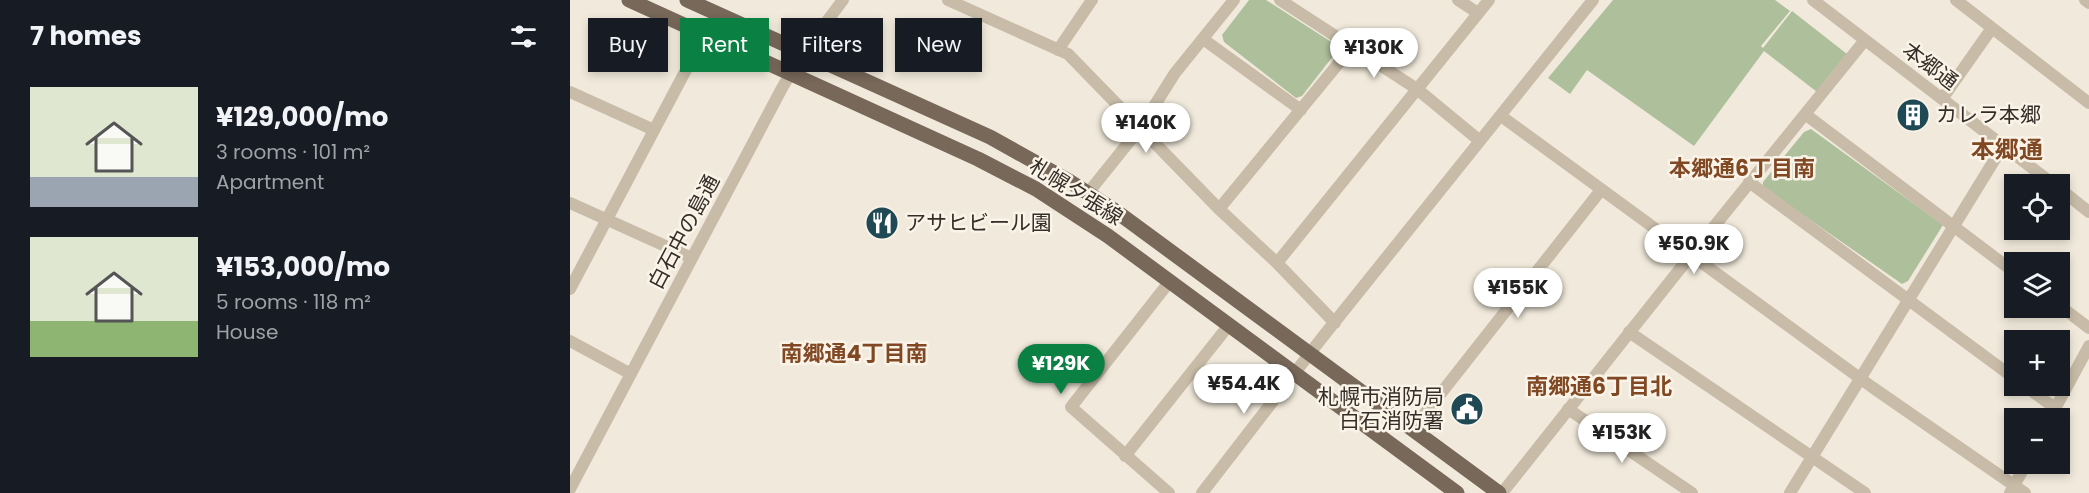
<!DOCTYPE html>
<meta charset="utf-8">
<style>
:root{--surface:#171b24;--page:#20242c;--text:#f1f3f6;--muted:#9ea1a6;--accent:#0b8043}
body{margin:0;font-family:Poppins,"Noto Sans JP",sans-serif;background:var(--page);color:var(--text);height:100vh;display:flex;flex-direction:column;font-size:22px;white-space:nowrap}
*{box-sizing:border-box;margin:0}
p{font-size:20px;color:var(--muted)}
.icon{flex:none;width:33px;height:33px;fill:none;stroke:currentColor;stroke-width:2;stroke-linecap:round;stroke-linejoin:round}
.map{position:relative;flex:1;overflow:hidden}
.sheet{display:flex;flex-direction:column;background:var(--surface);width:570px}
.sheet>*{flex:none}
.top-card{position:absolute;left:18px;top:18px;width:570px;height:54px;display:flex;gap:12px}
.fabs{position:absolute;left:1434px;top:174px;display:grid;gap:12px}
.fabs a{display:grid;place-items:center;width:66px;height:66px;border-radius:0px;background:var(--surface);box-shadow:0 3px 9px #0003;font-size:30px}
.price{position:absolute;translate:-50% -51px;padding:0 14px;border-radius:21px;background:#fff;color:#222;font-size:20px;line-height:39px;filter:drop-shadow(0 2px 3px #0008)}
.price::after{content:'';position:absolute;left:50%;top:36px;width:18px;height:14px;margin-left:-9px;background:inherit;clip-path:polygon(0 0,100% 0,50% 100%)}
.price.active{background:var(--accent);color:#fff}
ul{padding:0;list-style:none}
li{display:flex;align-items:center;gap:18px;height:150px;padding:0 30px}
li span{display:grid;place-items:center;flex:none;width:168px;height:120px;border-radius:0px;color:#555}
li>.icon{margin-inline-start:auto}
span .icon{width:72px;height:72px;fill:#fffc;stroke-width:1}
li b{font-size:26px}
h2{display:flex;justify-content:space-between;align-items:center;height:72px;padding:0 30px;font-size:26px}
.chip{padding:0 21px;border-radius:0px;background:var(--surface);box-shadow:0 3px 9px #0003;font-size:21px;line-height:54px}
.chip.active{background:var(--accent);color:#fff}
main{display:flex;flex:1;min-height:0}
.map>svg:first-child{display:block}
.green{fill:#aebf9c}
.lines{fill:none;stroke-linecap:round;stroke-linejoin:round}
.minor{stroke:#c8bca8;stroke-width:12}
.major{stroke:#77685a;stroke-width:15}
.labels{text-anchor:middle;stroke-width:5;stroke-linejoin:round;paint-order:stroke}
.street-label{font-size:21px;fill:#352e28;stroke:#f9f3e8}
.poi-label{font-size:21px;fill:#352e28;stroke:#f9f3e8;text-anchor:start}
.neighbourhood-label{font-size:22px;font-weight:bold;fill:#814824;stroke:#f9f3e8}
.quarter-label{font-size:24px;font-weight:bold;fill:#814824;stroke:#f9f3e8}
</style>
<main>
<section class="sheet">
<h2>7 homes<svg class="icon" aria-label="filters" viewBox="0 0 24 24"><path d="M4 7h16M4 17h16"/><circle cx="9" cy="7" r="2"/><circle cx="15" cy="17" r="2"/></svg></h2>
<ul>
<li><span style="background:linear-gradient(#dfe7d0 75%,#9aa5b1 0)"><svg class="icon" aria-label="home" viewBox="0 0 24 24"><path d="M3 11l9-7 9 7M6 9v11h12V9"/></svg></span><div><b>¥129,000/mo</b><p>3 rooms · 101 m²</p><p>Apartment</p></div></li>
<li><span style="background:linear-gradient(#dfe7d0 70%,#8fb573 0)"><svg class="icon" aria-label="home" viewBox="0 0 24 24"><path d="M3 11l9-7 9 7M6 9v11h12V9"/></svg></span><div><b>¥153,000/mo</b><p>5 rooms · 118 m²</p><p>House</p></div></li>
</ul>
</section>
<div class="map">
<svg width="1519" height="493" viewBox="0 0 1519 493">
<rect width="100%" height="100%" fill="#f1eadc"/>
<!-- green -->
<path class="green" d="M 679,0 L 696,0 L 766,45 L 767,51 L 732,96 L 726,98 L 654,42 L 652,35 Z
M 1043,0 L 1205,0 L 1220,11 L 1191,46 L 1193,48 L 1222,11 L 1277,54 L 1247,92 L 1194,51 L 1124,146 L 1017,70 L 1000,94 L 978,78 Z
M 1241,129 L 1373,225 L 1338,281 L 1332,284 L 1193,187 L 1193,182 L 1234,132 Z"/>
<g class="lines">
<!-- minor -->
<path class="minor" d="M 378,0 L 498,54 L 649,209 L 707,263 L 765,323
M 710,0 L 847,89 L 910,141
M 888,0 L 908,13
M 1243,0 L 1483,184
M 1386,0 L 1519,103
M 1515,0 L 1519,3
M 633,39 L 731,110
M 488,50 L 522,0
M 0,92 L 84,130
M 1372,99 L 1422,28
M 1235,114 L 1444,272
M 931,116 L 1302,387 L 1455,493
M 1179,182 L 1444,378
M 1490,189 L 1519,212
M 518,193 L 571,127 L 605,73 L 664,0
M 0,203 L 122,258
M 649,209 L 782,47
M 707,263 L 919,0
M 0,289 L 135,34
M 1490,306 L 1519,328
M 1059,332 L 1295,493
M 0,341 L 61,374
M 1455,386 L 1485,408
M 998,409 L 1122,493
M 1480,418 L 1519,346
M 842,430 L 1031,190
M 555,456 L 659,325
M 0,489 L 212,88 L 233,53 L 273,0
M 599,493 L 501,407 L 600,281
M 632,493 L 751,339 L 1023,0
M 932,493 L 1121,255 L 1295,40
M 1220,493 L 1433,146
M 1440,493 L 1456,464"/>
<!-- major -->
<path class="major" d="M 59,0 L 408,159 L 466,189 L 538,236 L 887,493
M 117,0 L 420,137 L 499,181 L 547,212 L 929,493"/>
</g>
<!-- icons -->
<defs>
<g id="building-disc" transform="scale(1.725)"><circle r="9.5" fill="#1f4955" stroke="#f9f3e8"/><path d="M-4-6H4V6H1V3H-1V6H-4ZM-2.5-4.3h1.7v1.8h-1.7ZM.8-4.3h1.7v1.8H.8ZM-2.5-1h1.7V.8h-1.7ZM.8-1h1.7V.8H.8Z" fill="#fff"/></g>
<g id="restaurant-disc" transform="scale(1.725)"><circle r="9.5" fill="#1f4955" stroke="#f9f3e8"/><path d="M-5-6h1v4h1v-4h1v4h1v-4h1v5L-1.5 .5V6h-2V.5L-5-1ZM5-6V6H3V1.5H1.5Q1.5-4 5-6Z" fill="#fff"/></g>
<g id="civic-disc" transform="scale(1.725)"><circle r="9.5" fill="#1f4955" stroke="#f9f3e8"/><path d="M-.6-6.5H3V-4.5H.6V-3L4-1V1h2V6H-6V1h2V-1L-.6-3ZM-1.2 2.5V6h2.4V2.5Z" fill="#fff"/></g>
</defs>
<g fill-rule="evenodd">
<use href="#building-disc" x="1343" y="115"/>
<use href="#restaurant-disc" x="312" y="223"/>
<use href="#civic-disc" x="897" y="409"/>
</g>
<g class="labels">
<!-- street labels -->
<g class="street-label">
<text transform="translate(1360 66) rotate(37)" y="7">本郷通</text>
<text transform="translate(506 192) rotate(32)" y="7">札幌夕張線</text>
<text transform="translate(114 232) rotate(-62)" y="7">白石中の島通</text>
</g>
<!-- poi labels -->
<g class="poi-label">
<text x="1366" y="122">カレラ本郷</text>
<text x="335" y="230">アサヒビール園</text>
<text x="874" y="404" text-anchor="end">札幌市消防局<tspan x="874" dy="24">白石消防署</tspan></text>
</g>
<!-- neighbourhood labels -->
<g class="neighbourhood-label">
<text x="1172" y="176">本郷通6丁目南</text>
<text x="284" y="361">南郷通4丁目南</text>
<text x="1029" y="394">南郷通6丁目北</text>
</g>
<!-- quarter labels -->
<g class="quarter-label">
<text x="1437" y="158">本郷通</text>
</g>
</g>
</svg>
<div class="fabs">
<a><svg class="icon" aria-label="locate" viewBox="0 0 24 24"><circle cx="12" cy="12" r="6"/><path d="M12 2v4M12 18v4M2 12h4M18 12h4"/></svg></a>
<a><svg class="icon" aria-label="layers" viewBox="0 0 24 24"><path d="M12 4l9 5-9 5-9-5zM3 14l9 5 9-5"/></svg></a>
<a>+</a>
<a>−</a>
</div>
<b class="price" style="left:804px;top:79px">¥130K</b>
<b class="price" style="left:576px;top:154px">¥140K</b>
<b class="price" style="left:1124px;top:275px">¥50.9K</b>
<b class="price" style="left:948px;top:319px">¥155K</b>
<b class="price active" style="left:491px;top:395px">¥129K</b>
<b class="price" style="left:674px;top:415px">¥54.4K</b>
<b class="price" style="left:1052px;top:464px">¥153K</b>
<div class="top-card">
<a class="chip">Buy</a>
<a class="chip active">Rent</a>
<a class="chip">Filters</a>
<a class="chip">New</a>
</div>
</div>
</main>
